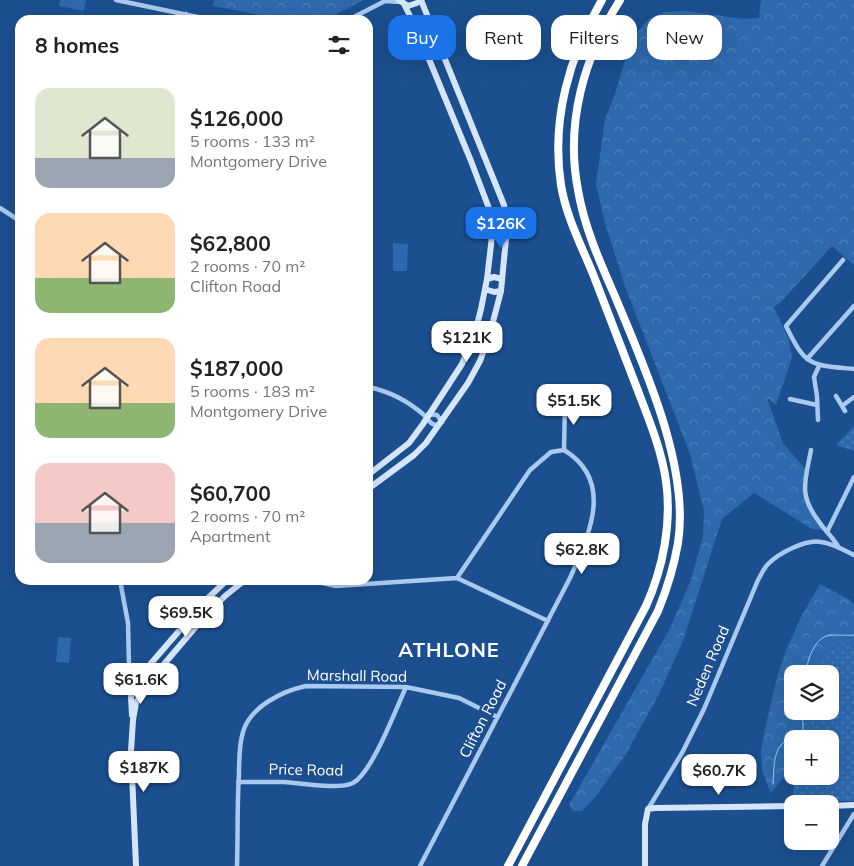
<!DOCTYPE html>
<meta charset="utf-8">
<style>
:root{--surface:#fff;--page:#f2f2f2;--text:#202124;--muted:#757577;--accent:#1a73e8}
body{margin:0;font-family:Mulish,sans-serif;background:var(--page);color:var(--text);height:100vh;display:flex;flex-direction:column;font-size:19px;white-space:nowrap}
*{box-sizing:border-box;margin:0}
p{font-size:16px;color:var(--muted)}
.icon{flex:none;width:28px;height:28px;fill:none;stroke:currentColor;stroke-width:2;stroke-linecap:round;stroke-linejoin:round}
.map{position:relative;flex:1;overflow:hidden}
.side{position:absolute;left:15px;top:15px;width:358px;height:570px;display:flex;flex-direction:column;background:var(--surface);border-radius:15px;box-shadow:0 5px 20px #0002}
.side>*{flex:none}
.hud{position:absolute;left:388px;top:15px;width:391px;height:45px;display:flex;gap:10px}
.fabs{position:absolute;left:784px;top:665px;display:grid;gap:10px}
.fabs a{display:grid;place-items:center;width:55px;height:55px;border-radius:10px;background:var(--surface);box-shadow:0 5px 20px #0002;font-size:25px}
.price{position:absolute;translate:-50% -42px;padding:0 11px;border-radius:10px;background:#fff;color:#222;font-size:16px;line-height:32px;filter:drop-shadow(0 1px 2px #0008)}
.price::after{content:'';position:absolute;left:50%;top:30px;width:15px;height:11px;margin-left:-8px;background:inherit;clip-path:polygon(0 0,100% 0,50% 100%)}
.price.current{background:var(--accent);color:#fff}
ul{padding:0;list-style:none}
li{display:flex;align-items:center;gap:15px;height:125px;padding:0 20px}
li span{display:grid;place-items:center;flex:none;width:140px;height:100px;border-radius:15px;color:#555}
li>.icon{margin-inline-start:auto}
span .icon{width:60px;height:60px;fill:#fffc;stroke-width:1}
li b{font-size:21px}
h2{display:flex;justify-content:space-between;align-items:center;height:60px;padding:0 20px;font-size:21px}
.tag{padding:0 18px;border-radius:15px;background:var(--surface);box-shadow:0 5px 20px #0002;font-size:18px;line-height:45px}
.tag.current{background:var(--accent);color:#fff}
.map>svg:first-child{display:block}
.grass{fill:url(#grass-dots)}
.forest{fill:url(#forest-crowns)}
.park{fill:#2e69ad}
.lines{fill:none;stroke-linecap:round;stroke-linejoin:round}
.stream{stroke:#9cc4f0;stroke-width:1}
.street{stroke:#a9c9ee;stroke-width:4.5}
.secondary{stroke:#d6e6fa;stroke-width:6}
.highway{stroke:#fff;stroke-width:8}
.labels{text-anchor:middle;stroke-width:5;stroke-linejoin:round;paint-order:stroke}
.street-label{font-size:15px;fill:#fff;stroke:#1b4f8f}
.district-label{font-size:20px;font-weight:bold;letter-spacing:1px;fill:#fff;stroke:#1b4f8f}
</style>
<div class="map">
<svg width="854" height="866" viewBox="0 0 854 866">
<defs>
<pattern id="grass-dots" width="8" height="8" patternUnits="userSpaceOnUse" patternTransform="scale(1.25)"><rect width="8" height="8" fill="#2e69ad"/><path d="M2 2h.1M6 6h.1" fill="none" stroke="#4d80b9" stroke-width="1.8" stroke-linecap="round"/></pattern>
<pattern id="forest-crowns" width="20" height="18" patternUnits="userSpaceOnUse" patternTransform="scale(1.25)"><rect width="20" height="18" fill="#2e69ad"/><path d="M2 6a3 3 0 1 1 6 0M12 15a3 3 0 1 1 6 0" fill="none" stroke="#4d80b9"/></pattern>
</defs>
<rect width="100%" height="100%" fill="#1b4f8f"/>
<!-- grass -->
<path class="grass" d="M 854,426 L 854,451 L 836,445 Z
M 854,643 L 854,801 L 793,801 L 794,776 L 830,776 L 830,739 L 801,739 L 807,735 L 808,711 L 830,711 L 830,674 L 813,674 C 817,648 833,648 854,643 Z"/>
<!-- forest -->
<path class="forest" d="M 214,0 L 364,0 L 325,20 L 285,20 L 213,6 Z
M 761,0 L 854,0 L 854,265 L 832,246 L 781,302 L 774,307 L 789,340 L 792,358 L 776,405 L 767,398 L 783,443 L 806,470 C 805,502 810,505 827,531 L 812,529 L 754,493 L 722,519 L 683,641 L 659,694 L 626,754 L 596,796 L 582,811 L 573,811 L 569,805 L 669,630 L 691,580 L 703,536 L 704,511 L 690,454 L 624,284 L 605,223 L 596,184 L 605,119 L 615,94 L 626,57 L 638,31 L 649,19 L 664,12 L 685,11 L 744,19 L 759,18 Z
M 820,584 L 850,600 L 854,605 L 854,643 C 833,647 817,649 813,674 L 792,674 L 792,711 L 808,711 L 807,735 L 801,739 L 792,739 L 792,766 L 771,793 L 762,771 L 761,750 L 767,720 L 778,673 L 787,648 L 803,613 Z"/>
<!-- park -->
<path class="park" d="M 60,0 L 86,0 L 84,11 L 59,6 Z
M 393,243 L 408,244 L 407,271 L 393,271 Z
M 58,637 L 71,638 L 69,663 L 56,662 Z"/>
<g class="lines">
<!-- stream -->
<path class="stream" d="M 805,674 C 808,661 812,642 826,636 C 833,634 846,636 854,635
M 773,784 C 774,772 773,754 781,745 C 797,728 808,746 801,711"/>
<!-- street -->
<path class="street" d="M 116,0 L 212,20
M 385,1 L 401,2
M 180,20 L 186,14
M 348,20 L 387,0
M 0,208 L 20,221
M 843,260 L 786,326 C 806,367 810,365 854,369
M 20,345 L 17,354 L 20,367
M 807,359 L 854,306
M 368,387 C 388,391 408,401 424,415 C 429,420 431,426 439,425
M 836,396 L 845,411
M 790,399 L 817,405
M 842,406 L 854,397
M 428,414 L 437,415 L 442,422
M 818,420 L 817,396 L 814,377 L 819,366
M 564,450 L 565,402
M 811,450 C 805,482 798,495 820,523 C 826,532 834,538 839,548
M 827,532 L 854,477
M 120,580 L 128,623 L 129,665 L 148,683
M 309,580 L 336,586 L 457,578 L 548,621
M 238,782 C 254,782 269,782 284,782 C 301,783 338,790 353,783 C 372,773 396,709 406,687
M 648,809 L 682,753 L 704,709 L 758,580 C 761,575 764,568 768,564 C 779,553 806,539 821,542 C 832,543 844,550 854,555
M 237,866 C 238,835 237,804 239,774 C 239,760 239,745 243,732 C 250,707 282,691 306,686 L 406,687 L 459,698 L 497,717
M 420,866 L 570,578 C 589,535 615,481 564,450 L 551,452 L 530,470 L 457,578
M 822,866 L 854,814"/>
<!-- secondary -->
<path class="secondary" d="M 399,0 L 408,6 L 417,3 L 420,0
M 428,58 L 442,52
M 487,279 L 494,277 L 502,279
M 485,289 L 494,292 L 501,291
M 368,475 L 409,443 L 423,424 L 462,364 L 477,325 L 481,309 L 487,279 L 493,228 L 490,211 L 471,161 L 417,30 L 404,4
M 368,489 L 414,455 L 426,443 L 468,383 L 480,361 L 489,337 L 501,291 L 507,228 L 504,205 L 421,0
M 129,665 L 130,693
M 132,715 L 131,697 L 140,676 L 205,601 L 227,580
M 830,806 L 854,805
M 136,866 L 131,751 L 133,720 L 136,703 L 148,683 L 199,623 L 225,596 L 245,580
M 645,866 L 645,824 L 648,809 L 655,808 L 792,806"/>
<!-- highway -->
<path class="highway" d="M 508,866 L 646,606 C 663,568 672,523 666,481 C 661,447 647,415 635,383 C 621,347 607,310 593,274 C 581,245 566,216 561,185 C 551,120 569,56 602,0
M 522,866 L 658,611 C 667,589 674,566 678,543 C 690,465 643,364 614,294 C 599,260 584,226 578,190 C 565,123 584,57 620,0"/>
</g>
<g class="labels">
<!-- street labels -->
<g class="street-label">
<text transform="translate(708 666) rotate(-67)" y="5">Neden Road</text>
<text transform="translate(357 676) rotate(1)" y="5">Marshall Road</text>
<text transform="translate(483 719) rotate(-63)" y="5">Clifton Road</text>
<text transform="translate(306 770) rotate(1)" y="5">Price Road</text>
</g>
<!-- district labels -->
<g class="district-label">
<text x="449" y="657">ATHLONE</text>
</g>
</g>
</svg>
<div class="fabs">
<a><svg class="icon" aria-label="layers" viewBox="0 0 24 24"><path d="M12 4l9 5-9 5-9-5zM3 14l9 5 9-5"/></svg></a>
<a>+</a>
<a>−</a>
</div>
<b class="price current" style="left:501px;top:249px">$126K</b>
<b class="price" style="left:467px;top:363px">$121K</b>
<b class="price" style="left:574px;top:426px">$51.5K</b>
<b class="price" style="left:582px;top:575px">$62.8K</b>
<b class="price" style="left:186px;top:638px">$69.5K</b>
<b class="price" style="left:141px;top:705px">$61.6K</b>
<b class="price" style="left:144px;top:793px">$187K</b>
<b class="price" style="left:719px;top:796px">$60.7K</b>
<div class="hud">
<a class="tag current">Buy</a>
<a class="tag">Rent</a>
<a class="tag">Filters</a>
<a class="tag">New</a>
</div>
<section class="side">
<h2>8 homes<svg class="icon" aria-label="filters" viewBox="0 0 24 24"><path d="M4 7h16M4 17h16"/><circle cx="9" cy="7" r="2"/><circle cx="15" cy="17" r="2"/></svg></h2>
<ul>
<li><span style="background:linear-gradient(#dfe7d0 70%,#9aa5b1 0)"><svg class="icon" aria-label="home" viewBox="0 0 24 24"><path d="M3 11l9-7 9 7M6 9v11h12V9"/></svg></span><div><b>$126,000</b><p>5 rooms · 133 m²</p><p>Montgomery Drive</p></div></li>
<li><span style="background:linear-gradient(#ffd9b3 65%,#8fb573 0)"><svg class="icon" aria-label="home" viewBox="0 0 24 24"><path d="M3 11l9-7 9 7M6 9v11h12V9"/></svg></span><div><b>$62,800</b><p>2 rooms · 70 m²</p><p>Clifton Road</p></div></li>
<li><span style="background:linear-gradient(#ffd9b3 65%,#8fb573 0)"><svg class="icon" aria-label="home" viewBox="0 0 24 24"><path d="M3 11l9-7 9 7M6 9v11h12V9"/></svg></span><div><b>$187,000</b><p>5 rooms · 183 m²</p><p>Montgomery Drive</p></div></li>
<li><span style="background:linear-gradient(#f6c9c9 60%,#9aa5b1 0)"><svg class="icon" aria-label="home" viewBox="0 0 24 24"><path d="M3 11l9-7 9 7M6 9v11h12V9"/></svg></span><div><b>$60,700</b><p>2 rooms · 70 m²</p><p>Apartment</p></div></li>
</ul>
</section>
</div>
